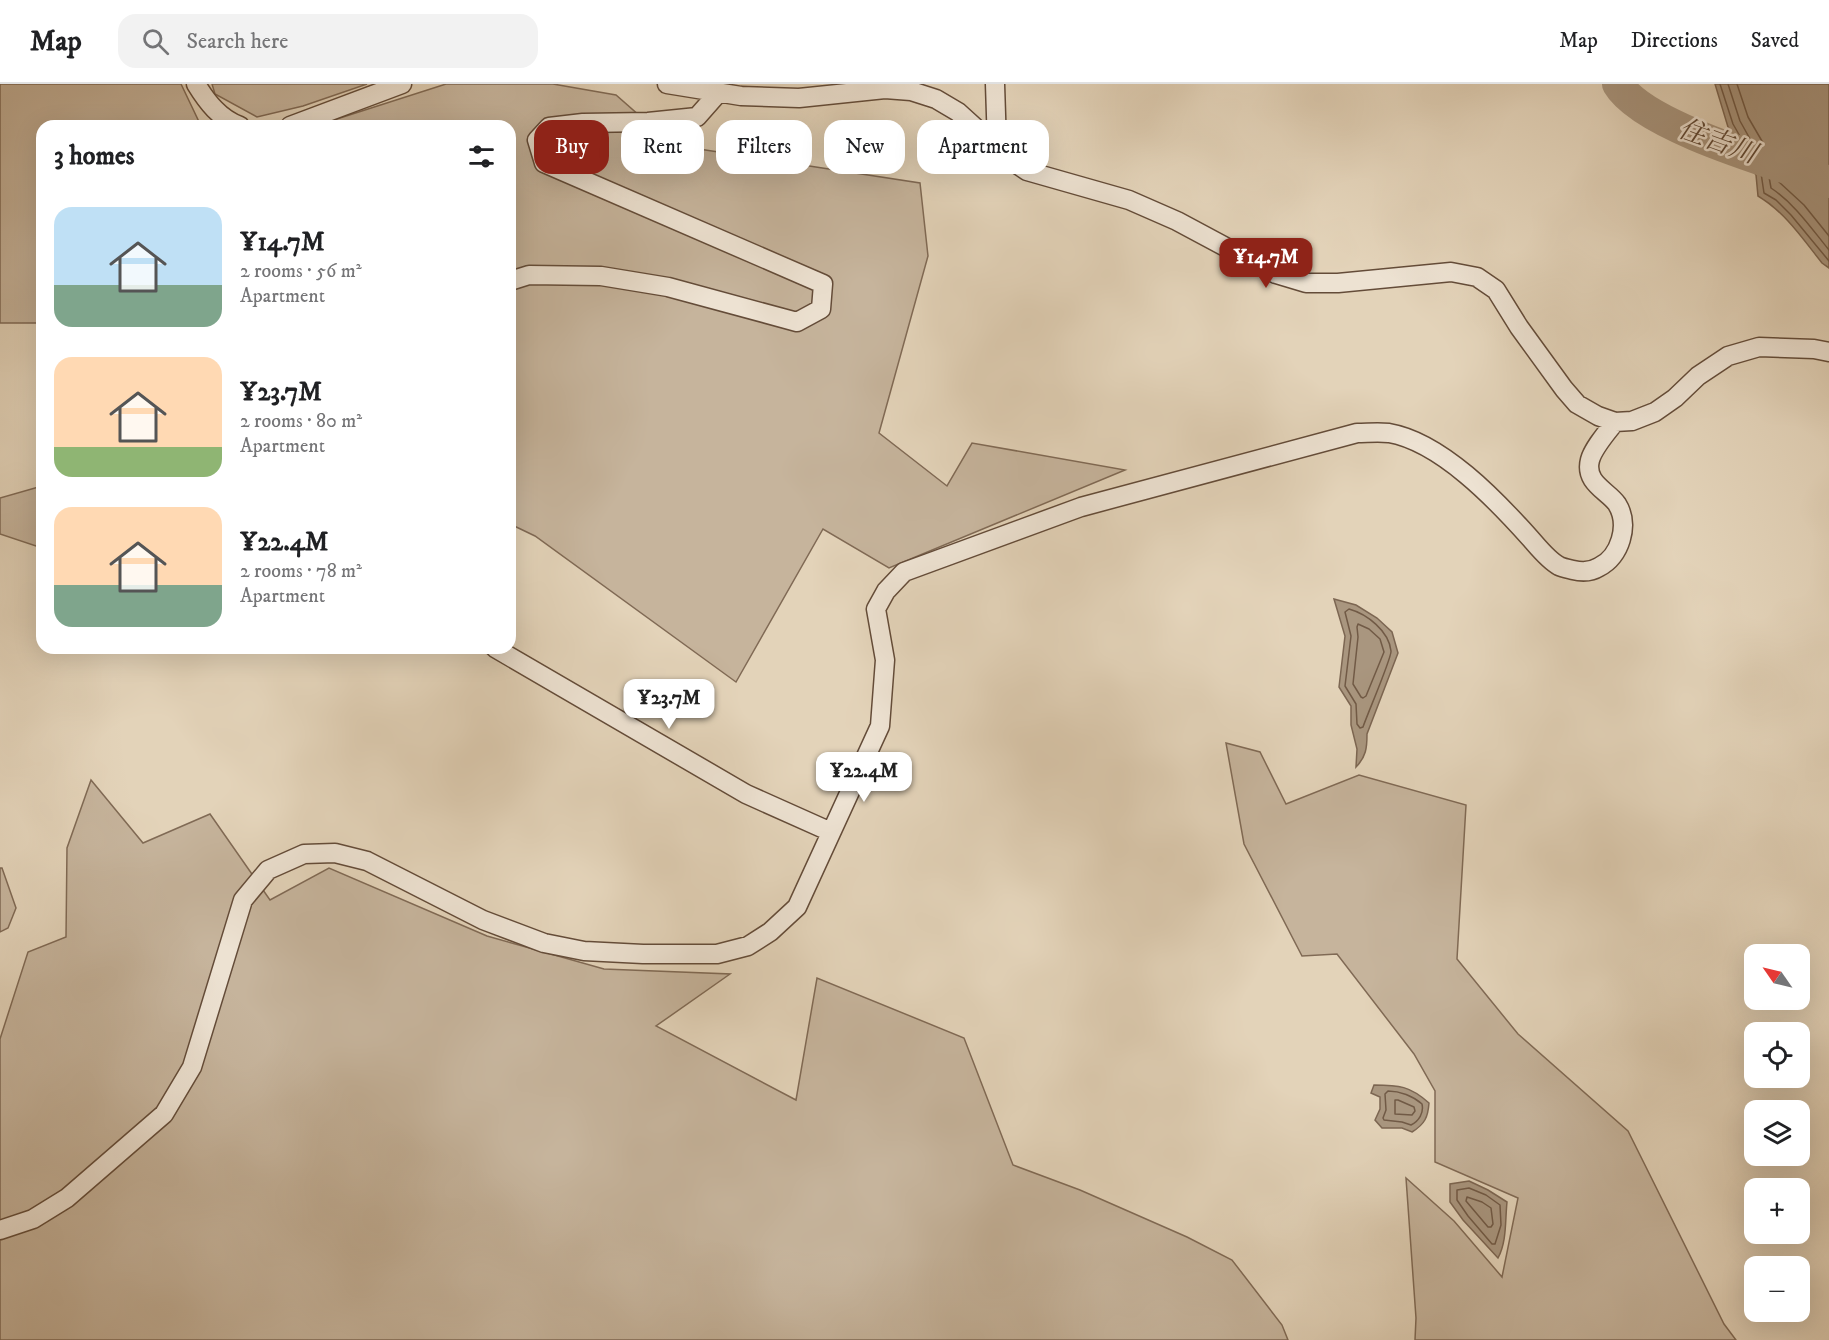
<!DOCTYPE html>
<meta charset="utf-8">
<style>
:root{--surface:#fff;--page:#f2f2f2;--text:#202124;--muted:#757577;--line:#e0e0e0;--accent:#8f2418}
body{margin:0;font-family:"IM FELL DW Pica","Noto Serif JP",serif;background:var(--page);color:var(--text);height:100vh;display:flex;flex-direction:column;font-size:22px;white-space:nowrap}
*{box-sizing:border-box;margin:0}
p{font-size:20px;color:var(--muted)}
.icon{flex:none;width:33px;height:33px;fill:none;stroke:currentColor;stroke-width:2;stroke-linecap:round;stroke-linejoin:round}
.map{position:relative;flex:1;overflow:hidden}
.panel{position:absolute;left:36px;top:36px;width:480px;height:534px;display:flex;flex-direction:column;background:var(--surface);border-radius:18px;box-shadow:0 6px 24px #0002}
.panel>*{flex:none}
.guide{position:absolute;left:534px;top:36px;width:570px;height:54px;display:flex;gap:12px}
.needle{width:39px;rotate:304deg}
.tools{position:absolute;left:1744px;top:860px;display:grid;gap:12px}
.tools a{display:grid;place-items:center;width:66px;height:66px;border-radius:12px;background:var(--surface);box-shadow:0 6px 24px #0002;font-size:30px}
.price{position:absolute;translate:-50% -51px;padding:0 14px;border-radius:12px;background:#fff;color:#222;font-size:20px;line-height:39px;filter:drop-shadow(0 2px 3px #0008)}
.price::after{content:'';position:absolute;left:50%;top:36px;width:18px;height:14px;margin-left:-9px;background:inherit;clip-path:polygon(0 0,100% 0,50% 100%)}
.price.active{background:var(--accent);color:#fff}
ul{padding:0;list-style:none}
li{display:flex;align-items:center;gap:18px;height:150px;padding:0 18px}
li span{display:grid;place-items:center;flex:none;width:168px;height:120px;border-radius:18px;color:#555}
li>.icon{margin-inline-start:auto}
span .icon{width:72px;height:72px;fill:#fffc;stroke-width:1}
li b{font-size:26px}
h2{display:flex;justify-content:space-between;align-items:center;height:72px;padding:0 18px;font-size:26px}
.chip{padding:0 21px;border-radius:18px;background:var(--surface);box-shadow:0 6px 24px #0002;font-size:21px;line-height:54px}
.chip.active{background:var(--accent);color:#fff}
header{display:flex;align-items:center;gap:36px;box-sizing:border-box;height:84px;padding:0 30px;background:var(--surface);border-bottom:2px solid var(--line)}
header strong{font-size:28px}
nav{display:flex;gap:33px;margin-inline-start:auto;font-size:21px}
.search{width:420px;height:54px;background:var(--page);display:flex;align-items:center;gap:15px;box-sizing:border-box;padding:0 21px;border-radius:18px;color:var(--muted);font-size:22px}
.map>svg:first-child{display:block}
.green{fill:#c6b49c;stroke:#806a55;stroke-width:1.5}
.water{fill:#a9967f;stroke:#7c6652;stroke-width:1.5}
.lines{fill:none;stroke-linecap:round;stroke-linejoin:round}
.shore{stroke:#715a46;stroke-width:1.5}
.river{stroke:#a9967f;stroke-width:32}
.minor-casing{stroke:#644c39;stroke-width:21}
.minor{stroke:#ede2d2;stroke-width:18}
.labels{text-anchor:middle;stroke-width:5;stroke-linejoin:round;paint-order:stroke}
.water-label{font-size:27px;font-style:italic;fill:#604936;stroke:#ede2d2}
</style>
<header>
<strong>Map</strong>
<div class="search"><svg class="icon" aria-label="search" viewBox="0 0 24 24"><circle cx="10" cy="10" r="6"/><path d="M15 15l6 6"/></svg>Search here</div>
<nav><a>Map</a><a>Directions</a><a>Saved</a></nav>
</header>
<div class="map">
<svg width="1829" height="1256" viewBox="0 0 1829 1256">
<rect width="100%" height="100%" fill="#e3d3b9"/>
<filter id="stains"><feTurbulence type="fractalNoise" baseFrequency=".00333" numOctaves="4"/><feColorMatrix values="0 0 0 0 .2 0 0 0 0 .09 0 0 0 0 .02 0 0 0 .5 -.17"/></filter>
<radialGradient id="worn" r=".72"><stop offset=".6" stop-color="#630" stop-opacity="0"/><stop offset="1" stop-color="#630" stop-opacity=".3"/></radialGradient>
<!-- green -->
<path class="green" d="M 0,0 L 181,0 L 201,42 L 42,42 L 42,239 L 0,239 Z
M 212,0 L 367,0 L 303,22 L 257,33 L 215,10 Z
M 446,0 L 553,0 L 616,11 L 673,61 L 920,99 L 928,172 L 879,349 L 947,402 L 972,359 L 1125,386 L 889,484 L 823,445 L 736,598 L 535,452 L 510,440 L 510,42 L 315,42 Z
M 42,402 L 42,464 L 0,450 L 0,414 Z
M 1226,659 L 1260,668 L 1286,720 L 1359,691 L 1466,721 L 1457,875 L 1518,950 L 1628,1047 L 1724,1240 L 1736,1256 L 1415,1256 L 1416,1234 L 1406,1094 L 1454,1137 L 1502,1193 L 1518,1114 L 1435,1078 L 1435,1007 L 1414,970 L 1337,870 L 1302,872 L 1244,760 Z
M 91,696 L 143,759 L 210,730 L 270,816 L 329,784 L 487,852 L 604,885 L 730,890 L 656,942 L 796,1016 L 817,894 L 964,954 L 1013,1081 L 1080,1106 L 1187,1153 L 1232,1176 L 1282,1241 L 1288,1256 L 0,1256 L 0,955 L 28,868 L 66,853 L 67,764 Z
M 0,784 L 2,784 L 16,824 L 8,844 L 0,848 Z"/>
<!-- water -->
<path class="water" d="M 1715,0 L 1829,0 L 1829,184 L 1822,179 C 1803,155 1785,128 1758,112 L 1756,91 L 1728,43 Z
M 1334,515 L 1356,521 L 1377,534 L 1392,548 L 1398,569 L 1367,650 C 1367,664 1366,673 1356,683 L 1357,665 L 1351,641 L 1351,622 L 1339,603 L 1345,552 Z
M 1374,1001 C 1399,1001 1410,1002 1429,1019 C 1428,1033 1425,1040 1412,1048 L 1402,1044 L 1382,1044 L 1375,1036 L 1380,1025 L 1380,1013 L 1371,1009 Z
M 1469,1097 L 1488,1106 L 1507,1118 C 1505,1137 1507,1157 1498,1174 L 1463,1136 L 1450,1118 L 1450,1100 Z"/>
<g class="lines">
<!-- shore -->
<path class="shore" d="M 1720,0 L 1733,40 L 1761,89 L 1764,109 L 1776,116 L 1791,131 L 1829,177
M 1728,0 L 1740,37 L 1768,87 L 1771,104 C 1795,120 1811,144 1829,166
M 1737,0 L 1748,33 L 1777,83 L 1779,98 L 1804,121 L 1829,152
M 1349,525 C 1367,530 1389,547 1391,567 C 1392,573 1367,631 1363,643 L 1360,644 L 1357,640 L 1356,620 L 1345,602 L 1351,552 L 1345,528 Z
M 1358,540 L 1369,545 L 1380,555 L 1384,568 L 1366,612 L 1363,614 L 1361,613 L 1353,600 L 1358,553 L 1357,543 Z
M 1388,1007 C 1400,1007 1413,1012 1422,1020 C 1424,1029 1419,1037 1411,1041 L 1402,1038 L 1384,1036 L 1383,1034 L 1386,1026 L 1385,1010 Z
M 1395,1016 L 1398,1016 L 1414,1023 L 1415,1027 L 1412,1031 L 1395,1030 Z
M 1469,1104 L 1486,1111 L 1500,1121 L 1501,1141 L 1495,1160 L 1492,1160 L 1468,1132 L 1457,1116 L 1457,1106 Z
M 1467,1113 L 1482,1118 L 1491,1124 L 1493,1140 L 1491,1143 L 1488,1143 L 1466,1117 Z"/>
<!-- river -->
<path class="river" d="M 1618,0 C 1643,43 1780,81 1829,98"/>
<!-- minor casing -->
<g class="minor-casing">
<path id="minor" d="M 196,0 C 207,18 220,35 240,42
M 667,0 L 741,12 L 799,14 L 885,5 L 911,7 L 936,15 L 958,28 L 1012,77 L 1027,87 L 1129,116 L 1177,137 L 1276,190 L 1306,199 L 1338,199 L 1451,188 L 1477,193 L 1496,206 L 1519,243 L 1564,305 L 1577,320 L 1598,332 L 1615,338 L 1632,337 L 1655,328 L 1675,314 L 1698,292 L 1728,272 L 1759,263 L 1814,265 L 1829,268
M 995,0 L 997,62
M 290,42 L 402,0
M 510,197 L 529,191 L 601,192 L 668,203 L 797,238 L 821,225 L 823,200 L 544,79 L 537,56 L 549,43 L 583,39 L 648,38 L 697,33 L 719,8
M 495,564 L 746,710 L 831,748
M 0,1146 L 33,1135 L 67,1114 L 164,1030 L 192,983 L 243,816 L 268,786 L 304,770 L 335,769 L 367,777 L 483,836 L 544,859 L 584,867 L 643,870 L 717,870 L 748,862 L 770,848 L 797,823 L 880,642 L 885,576 L 876,525 L 886,507 L 904,488 L 1081,423 L 1357,349 C 1367,349 1378,348 1389,349 C 1441,358 1496,416 1530,454 C 1538,463 1548,476 1559,482 C 1563,484 1569,485 1573,486 C 1581,488 1591,488 1599,483 C 1620,473 1630,441 1617,420 C 1608,407 1584,399 1590,376 C 1593,364 1608,347 1615,338"/>
</g>
<!-- minor -->
<use href="#minor" class="minor"/>
</g>
<g class="labels">
<!-- water labels -->
<g class="water-label">
<text transform="translate(1718 57) rotate(20)" y="9">住吉川</text>
</g>
</g>
<rect width="100%" height="100%" filter="url(#stains)"/>
<rect width="100%" height="100%" fill="url(#worn)"/>
</svg>
<div class="tools">
<a><svg class="needle" viewBox="-14 -14 28 28"><path d="M0-13l5 13h-10z" fill="#e53935"/><path d="M0 13l5-13h-10z" fill="#757577"/></svg></a>
<a><svg class="icon" aria-label="locate" viewBox="0 0 24 24"><circle cx="12" cy="12" r="6"/><path d="M12 2v4M12 18v4M2 12h4M18 12h4"/></svg></a>
<a><svg class="icon" aria-label="layers" viewBox="0 0 24 24"><path d="M12 4l9 5-9 5-9-5zM3 14l9 5 9-5"/></svg></a>
<a>+</a>
<a>−</a>
</div>
<b class="price active" style="left:1266px;top:205px">¥14.7M</b>
<b class="price" style="left:669px;top:646px">¥23.7M</b>
<b class="price" style="left:864px;top:719px">¥22.4M</b>
<div class="guide">
<a class="chip active">Buy</a>
<a class="chip">Rent</a>
<a class="chip">Filters</a>
<a class="chip">New</a>
<a class="chip">Apartment</a>
</div>
<section class="panel">
<h2>3 homes<svg class="icon" aria-label="filters" viewBox="0 0 24 24"><path d="M4 7h16M4 17h16"/><circle cx="9" cy="7" r="2"/><circle cx="15" cy="17" r="2"/></svg></h2>
<ul>
<li><span style="background:linear-gradient(#bfe0f5 65%,#7fa58c 0)"><svg class="icon" aria-label="home" viewBox="0 0 24 24"><path d="M3 11l9-7 9 7M6 9v11h12V9"/></svg></span><div><b>¥14.7M</b><p>2 rooms · 56 m²</p><p>Apartment</p></div></li>
<li><span style="background:linear-gradient(#ffd9b3 75%,#8fb573 0)"><svg class="icon" aria-label="home" viewBox="0 0 24 24"><path d="M3 11l9-7 9 7M6 9v11h12V9"/></svg></span><div><b>¥23.7M</b><p>2 rooms · 80 m²</p><p>Apartment</p></div></li>
<li><span style="background:linear-gradient(#ffd9b3 65%,#7fa58c 0)"><svg class="icon" aria-label="home" viewBox="0 0 24 24"><path d="M3 11l9-7 9 7M6 9v11h12V9"/></svg></span><div><b>¥22.4M</b><p>2 rooms · 78 m²</p><p>Apartment</p></div></li>
</ul>
</section>
</div>
